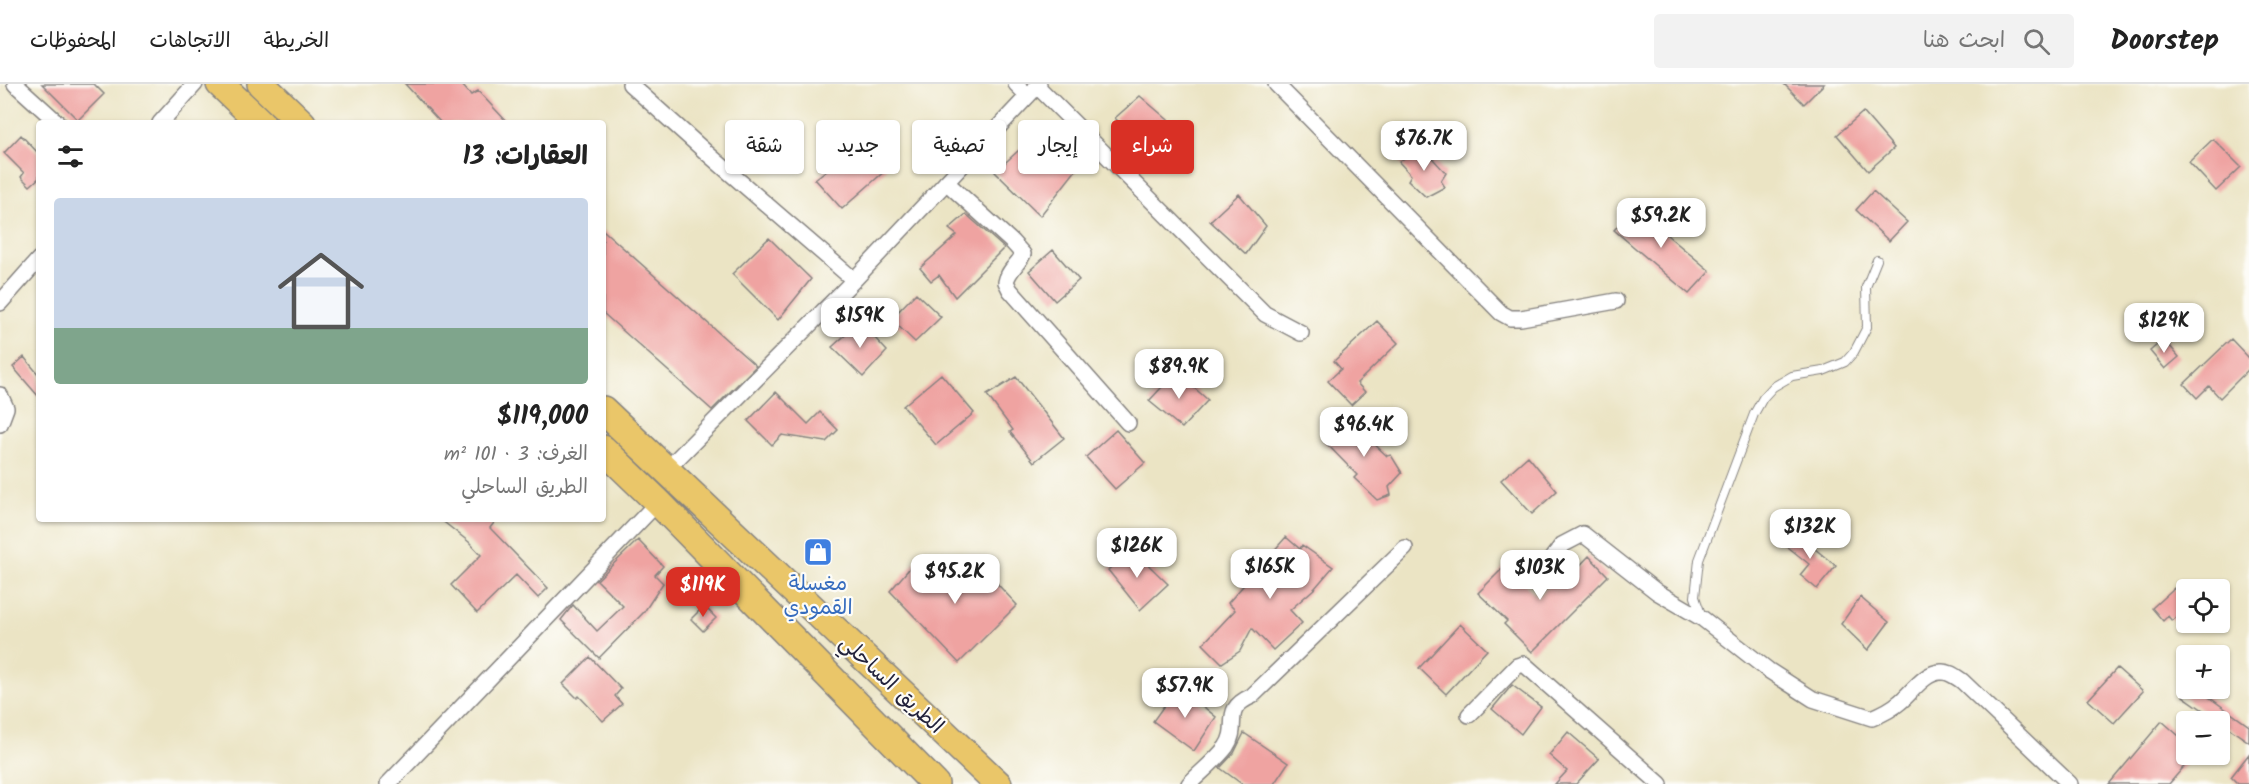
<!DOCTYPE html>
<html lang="ar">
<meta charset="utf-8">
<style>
:root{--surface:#fff;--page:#f2f2f2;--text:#222;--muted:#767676;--line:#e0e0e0;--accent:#d93025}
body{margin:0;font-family:Kalam,"Playpen Sans Arabic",sans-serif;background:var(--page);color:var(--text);direction:rtl;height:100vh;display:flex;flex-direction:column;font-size:22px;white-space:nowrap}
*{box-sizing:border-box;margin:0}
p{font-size:20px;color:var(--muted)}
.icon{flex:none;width:33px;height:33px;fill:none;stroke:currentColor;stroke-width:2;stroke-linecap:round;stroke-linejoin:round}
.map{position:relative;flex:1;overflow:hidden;direction:ltr}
.panel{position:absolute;left:36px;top:36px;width:570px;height:402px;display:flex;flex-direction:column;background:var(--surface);border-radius:6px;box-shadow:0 2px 4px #0004;direction:rtl}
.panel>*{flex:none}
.banner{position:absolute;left:624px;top:36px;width:570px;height:54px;direction:rtl;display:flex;gap:12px}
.fabs{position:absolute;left:2176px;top:495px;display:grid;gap:12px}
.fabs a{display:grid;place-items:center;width:54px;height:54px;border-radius:6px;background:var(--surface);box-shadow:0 2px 4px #0004;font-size:30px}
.price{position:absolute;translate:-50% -51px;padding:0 14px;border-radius:12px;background:#fff;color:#222;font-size:20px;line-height:39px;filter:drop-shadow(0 2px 3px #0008)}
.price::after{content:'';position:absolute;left:50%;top:36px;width:18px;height:14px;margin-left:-9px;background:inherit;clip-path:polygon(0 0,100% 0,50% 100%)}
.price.active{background:var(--accent);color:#fff}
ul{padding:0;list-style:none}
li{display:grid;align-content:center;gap:12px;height:318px;padding:0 18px}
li+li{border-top:2px solid var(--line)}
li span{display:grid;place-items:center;height:186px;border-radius:6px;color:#555}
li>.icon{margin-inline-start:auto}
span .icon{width:108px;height:108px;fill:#fffc;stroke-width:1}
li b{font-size:26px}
h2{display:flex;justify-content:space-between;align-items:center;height:72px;padding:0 18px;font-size:26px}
.chip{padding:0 21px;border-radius:6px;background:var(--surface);box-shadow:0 2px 4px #0004;font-size:21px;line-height:54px}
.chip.active{background:var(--accent);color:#fff}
header{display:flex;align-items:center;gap:36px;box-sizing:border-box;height:84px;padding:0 30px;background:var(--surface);border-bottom:2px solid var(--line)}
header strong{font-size:28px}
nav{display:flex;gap:33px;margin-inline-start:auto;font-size:21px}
.search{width:420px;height:54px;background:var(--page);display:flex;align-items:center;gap:15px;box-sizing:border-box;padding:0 21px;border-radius:6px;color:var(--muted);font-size:22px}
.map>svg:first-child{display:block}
.building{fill:#efa3a1}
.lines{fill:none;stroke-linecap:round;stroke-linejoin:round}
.lane-casing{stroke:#868380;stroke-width:10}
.street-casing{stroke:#868380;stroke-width:18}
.highway-casing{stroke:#868380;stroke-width:30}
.lane{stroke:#fff;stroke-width:8}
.street{stroke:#fff;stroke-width:15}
.highway{stroke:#eac669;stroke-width:27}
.labels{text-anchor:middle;stroke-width:4.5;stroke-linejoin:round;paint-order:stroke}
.shop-label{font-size:21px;fill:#366cbe;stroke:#fdfcf7}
.street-label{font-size:21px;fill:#22223b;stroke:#fdfcf7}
</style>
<header>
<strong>Doorstep</strong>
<div class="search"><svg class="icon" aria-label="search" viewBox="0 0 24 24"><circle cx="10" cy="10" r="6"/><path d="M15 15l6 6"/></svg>ابحث هنا</div>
<nav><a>الخريطة</a><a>الاتجاهات</a><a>المحفوظات</a></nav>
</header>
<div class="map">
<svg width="2249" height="700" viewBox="0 0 2249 700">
<rect width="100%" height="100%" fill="#fdfcf7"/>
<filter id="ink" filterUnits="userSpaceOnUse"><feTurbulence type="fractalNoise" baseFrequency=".0167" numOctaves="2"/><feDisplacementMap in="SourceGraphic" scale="12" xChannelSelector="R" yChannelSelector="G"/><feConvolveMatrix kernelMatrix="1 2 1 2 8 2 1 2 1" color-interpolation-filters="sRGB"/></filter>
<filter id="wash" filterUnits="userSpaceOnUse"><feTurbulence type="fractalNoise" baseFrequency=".008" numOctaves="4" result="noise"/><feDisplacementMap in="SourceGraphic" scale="24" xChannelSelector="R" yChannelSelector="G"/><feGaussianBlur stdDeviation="1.35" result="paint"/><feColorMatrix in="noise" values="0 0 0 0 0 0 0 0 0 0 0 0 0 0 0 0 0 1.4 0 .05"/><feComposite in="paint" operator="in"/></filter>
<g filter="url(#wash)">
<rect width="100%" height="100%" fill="#ebe4c4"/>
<g id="blocks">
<!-- building -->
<path class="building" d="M 42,0 L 94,0 L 104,10 L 78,36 Z
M 405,0 L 461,0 L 471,11 L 478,7 L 508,39 L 441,39 Z
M 1784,0 L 1824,0 L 1804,20 Z
M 1140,12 L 1174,41 L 1150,70 L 1115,34 Z
M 1863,28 L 1894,64 L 1868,87 L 1837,51 Z
M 1042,45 L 1076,86 L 1040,132 L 995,88 Z
M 21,51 L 39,70 L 39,94 L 30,102 L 21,93 L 24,89 L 4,69 Z
M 2213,55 L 2241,83 L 2216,107 L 2189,78 Z
M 861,60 L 887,85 L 842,125 L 815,95 Z
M 1421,62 L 1446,89 L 1441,97 L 1445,103 L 1426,113 L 1408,96 L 1411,91 L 1399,78 Z
M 1873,107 L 1907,138 L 1889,157 L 1856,126 Z
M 1239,110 L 1266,142 L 1246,170 L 1210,137 Z
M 1640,119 L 1664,142 L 1660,145 L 1710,187 L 1689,210 L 1614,146 Z
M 966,130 L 1004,164 L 955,213 L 939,191 L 931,197 L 920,184 L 957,151 L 949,145 Z
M 603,146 L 756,282 L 712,326 L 603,229 Z
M 769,154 L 811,195 L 778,236 L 732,190 Z
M 1053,166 L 1079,196 L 1055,217 L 1029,187 Z
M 916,209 L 941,233 L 915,258 L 891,235 Z
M 1377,237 L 1398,259 L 1357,299 L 1365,308 L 1351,321 L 1328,297 L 1341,285 L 1334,277 Z
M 860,238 L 887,267 L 863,293 L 832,263 Z
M 2164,255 L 2179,273 L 2165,285 L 2150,267 Z
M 2231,255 L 2249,274 L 2249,285 L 2220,314 L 2209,302 L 2197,314 L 2184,300 Z
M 24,273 L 39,291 L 39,313 L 13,283 Z
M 1176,288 L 1208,316 L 1182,344 L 1149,317 Z
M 941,290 L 974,329 L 936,361 L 903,322 Z
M 1016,293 L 1064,354 L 1034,378 L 1010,348 L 1013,346 L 987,311 Z
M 776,308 L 808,340 L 820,328 L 838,346 L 826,358 L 782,351 L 772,361 L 748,337 Z
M 1350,331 L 1374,355 L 1372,358 L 1387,372 L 1391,371 L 1402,389 L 1389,403 L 1391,411 L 1377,416 L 1354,394 L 1357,391 L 1324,357 Z
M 1116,346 L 1145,379 L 1115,405 L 1086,373 Z
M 1528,372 L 1557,407 L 1532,430 L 1501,396 Z
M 440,435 L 497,435 L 490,444 L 548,504 L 538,514 L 516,491 L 477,529 L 451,501 L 481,471 L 469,458 Z
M 1793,447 L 1836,482 L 1817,505 L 1800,491 L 1809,480 L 1783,459 Z
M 1286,453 L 1300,465 L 1302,461 L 1333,483 L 1315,504 L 1290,526 L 1302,539 L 1273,566 L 1252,544 L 1240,567 L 1222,579 L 1203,560 L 1235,526 L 1228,519 Z
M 638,456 L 663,482 L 655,491 L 663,499 L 644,528 L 599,574 L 561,536 L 573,521 L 597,547 L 623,522 L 597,496 Z
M 1131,464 L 1168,500 L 1140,526 L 1108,486 Z
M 1589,472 L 1608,492 L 1532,568 L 1504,540 L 1507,537 L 1478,509 L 1506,481 L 1538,513 L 1551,500 L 1558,504 Z
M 974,475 L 1017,521 L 959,579 L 890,507 L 915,478 L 927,493 Z
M 2174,504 L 2187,519 L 2187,543 L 2178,532 L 2172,537 L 2168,532 L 2163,537 L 2152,524 Z
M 1860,513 L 1889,538 L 1868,566 L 1841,540 Z
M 704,522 L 716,534 L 703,547 L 691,535 Z
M 1460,540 L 1487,566 L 1446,610 L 1419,584 Z
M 590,573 L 621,605 L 615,612 L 622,620 L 603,637 L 579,612 L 577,614 L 563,600 Z
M 2117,584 L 2143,607 L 2114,639 L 2088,616 Z
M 1512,601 L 1541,623 L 1521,650 L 1492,625 Z
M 1178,602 L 1216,633 L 1194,667 L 1153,637 Z
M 2190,604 L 2196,604 L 2249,642 L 2249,658 L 2183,612 Z
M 2162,637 L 2187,659 L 2187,670 L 2195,670 L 2169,700 L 2109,700 Z
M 1568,648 L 1599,675 L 1576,700 L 1555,700 L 1567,687 L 1549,671 Z
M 1244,649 L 1288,679 L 1274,700 L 1242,700 L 1220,684 L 1234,669 Z
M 2249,670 L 2249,700 L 2238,700 L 2231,693 Z"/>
</g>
</g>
<g filter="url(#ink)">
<use href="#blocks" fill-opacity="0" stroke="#868380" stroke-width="1.5"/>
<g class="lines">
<!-- lane casing -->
<g class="lane-casing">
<path id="lane" d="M 1702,533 L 1695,513 L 1699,476 L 1754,330 L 1763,314 L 1773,303 L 1792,292 L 1823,287 L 1845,278 L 1854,268 L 1867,243 L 1866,203 L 1877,176"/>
</g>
<!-- street casing -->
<g class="street-casing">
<path id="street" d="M 15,0 L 58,39
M 630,0 L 708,70 L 854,196
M 1016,0 L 1028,12
M 1276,0 L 1501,229 L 1510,234 L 1521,234 L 1616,217
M 1037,2 L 1265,230 L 1301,249
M 160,39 L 195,0
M 946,98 L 1012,158 L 1023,170 C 1018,181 1008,186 1006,198 L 1010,206 L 1128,339
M 0,219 L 39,175
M 0,311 L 6,324 L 0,340
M 666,386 L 854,196 L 1039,0
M 1550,477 L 1562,461 L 1583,450 L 1657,508 L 1703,535 L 1768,586 L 1813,615 L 1872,634 C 1882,630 1892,625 1900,618 C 1912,608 1925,588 1941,588 C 1949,587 1956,593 1962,597 L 2070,700
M 1469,631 L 1517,582 L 1524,580 L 1660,700
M 388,700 L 658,418
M 1189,700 C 1201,688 1216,676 1226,663 C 1241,641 1220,626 1252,612 L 1405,464"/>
</g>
<!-- highway casing -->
<g class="highway-casing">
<path id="highway" d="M 220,0 L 261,39
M 261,0 L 302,39
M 603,326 L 998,700
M 603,365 L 658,418 L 935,700"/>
</g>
<!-- lane -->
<use href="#lane" class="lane"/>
<!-- street -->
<use href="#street" class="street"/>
<!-- highway -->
<use href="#highway" class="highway"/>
</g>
</g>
<!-- icons -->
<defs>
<g id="shop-square" transform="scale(1.5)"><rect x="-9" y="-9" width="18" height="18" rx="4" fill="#3f7fe0" stroke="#fdfcf7"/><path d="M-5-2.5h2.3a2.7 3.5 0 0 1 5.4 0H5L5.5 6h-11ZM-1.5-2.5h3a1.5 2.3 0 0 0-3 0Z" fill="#fff"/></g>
</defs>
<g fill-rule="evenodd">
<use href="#shop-square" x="818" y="468"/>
</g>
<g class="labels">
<!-- shop labels -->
<g class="shop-label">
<text x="818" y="506">مغسلة<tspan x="818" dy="24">القمودي</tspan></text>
</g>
<!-- street labels -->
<g class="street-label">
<text transform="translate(892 600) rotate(43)" y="7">الطريق الساحلي</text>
</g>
</g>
</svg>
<div class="fabs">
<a><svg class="icon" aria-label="locate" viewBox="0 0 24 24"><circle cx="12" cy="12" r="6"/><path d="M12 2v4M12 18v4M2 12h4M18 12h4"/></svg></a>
<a>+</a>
<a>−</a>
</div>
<b class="price" style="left:1424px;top:88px">$76.7K</b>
<b class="price" style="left:1661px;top:165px">$59.2K</b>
<b class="price" style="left:860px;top:265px">$159K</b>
<b class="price" style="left:2164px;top:270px">$129K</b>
<b class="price" style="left:1179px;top:316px">$89.9K</b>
<b class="price" style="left:1364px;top:374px">$96.4K</b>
<b class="price" style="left:1810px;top:476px">$132K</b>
<b class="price" style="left:1137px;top:495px">$126K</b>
<b class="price" style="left:1270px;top:516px">$165K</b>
<b class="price" style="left:1540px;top:517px">$103K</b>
<b class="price" style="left:955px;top:521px">$95.2K</b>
<b class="price active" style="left:703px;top:534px">$119K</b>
<b class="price" style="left:1185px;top:635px">$57.9K</b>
<div class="banner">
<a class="chip active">شراء</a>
<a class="chip">إيجار</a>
<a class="chip">تصفية</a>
<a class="chip">جديد</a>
<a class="chip">شقة</a>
</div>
<section class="panel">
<h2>العقارات: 13<svg class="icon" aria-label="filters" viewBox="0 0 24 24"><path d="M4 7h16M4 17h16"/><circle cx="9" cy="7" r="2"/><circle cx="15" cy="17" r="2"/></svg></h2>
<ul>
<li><span style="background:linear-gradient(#c9d6e8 70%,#7fa58c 0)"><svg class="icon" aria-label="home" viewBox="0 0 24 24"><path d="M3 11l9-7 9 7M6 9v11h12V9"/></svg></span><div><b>$119,000</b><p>الغرف: 3 · 101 m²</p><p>الطريق الساحلي</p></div></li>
</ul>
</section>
</div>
